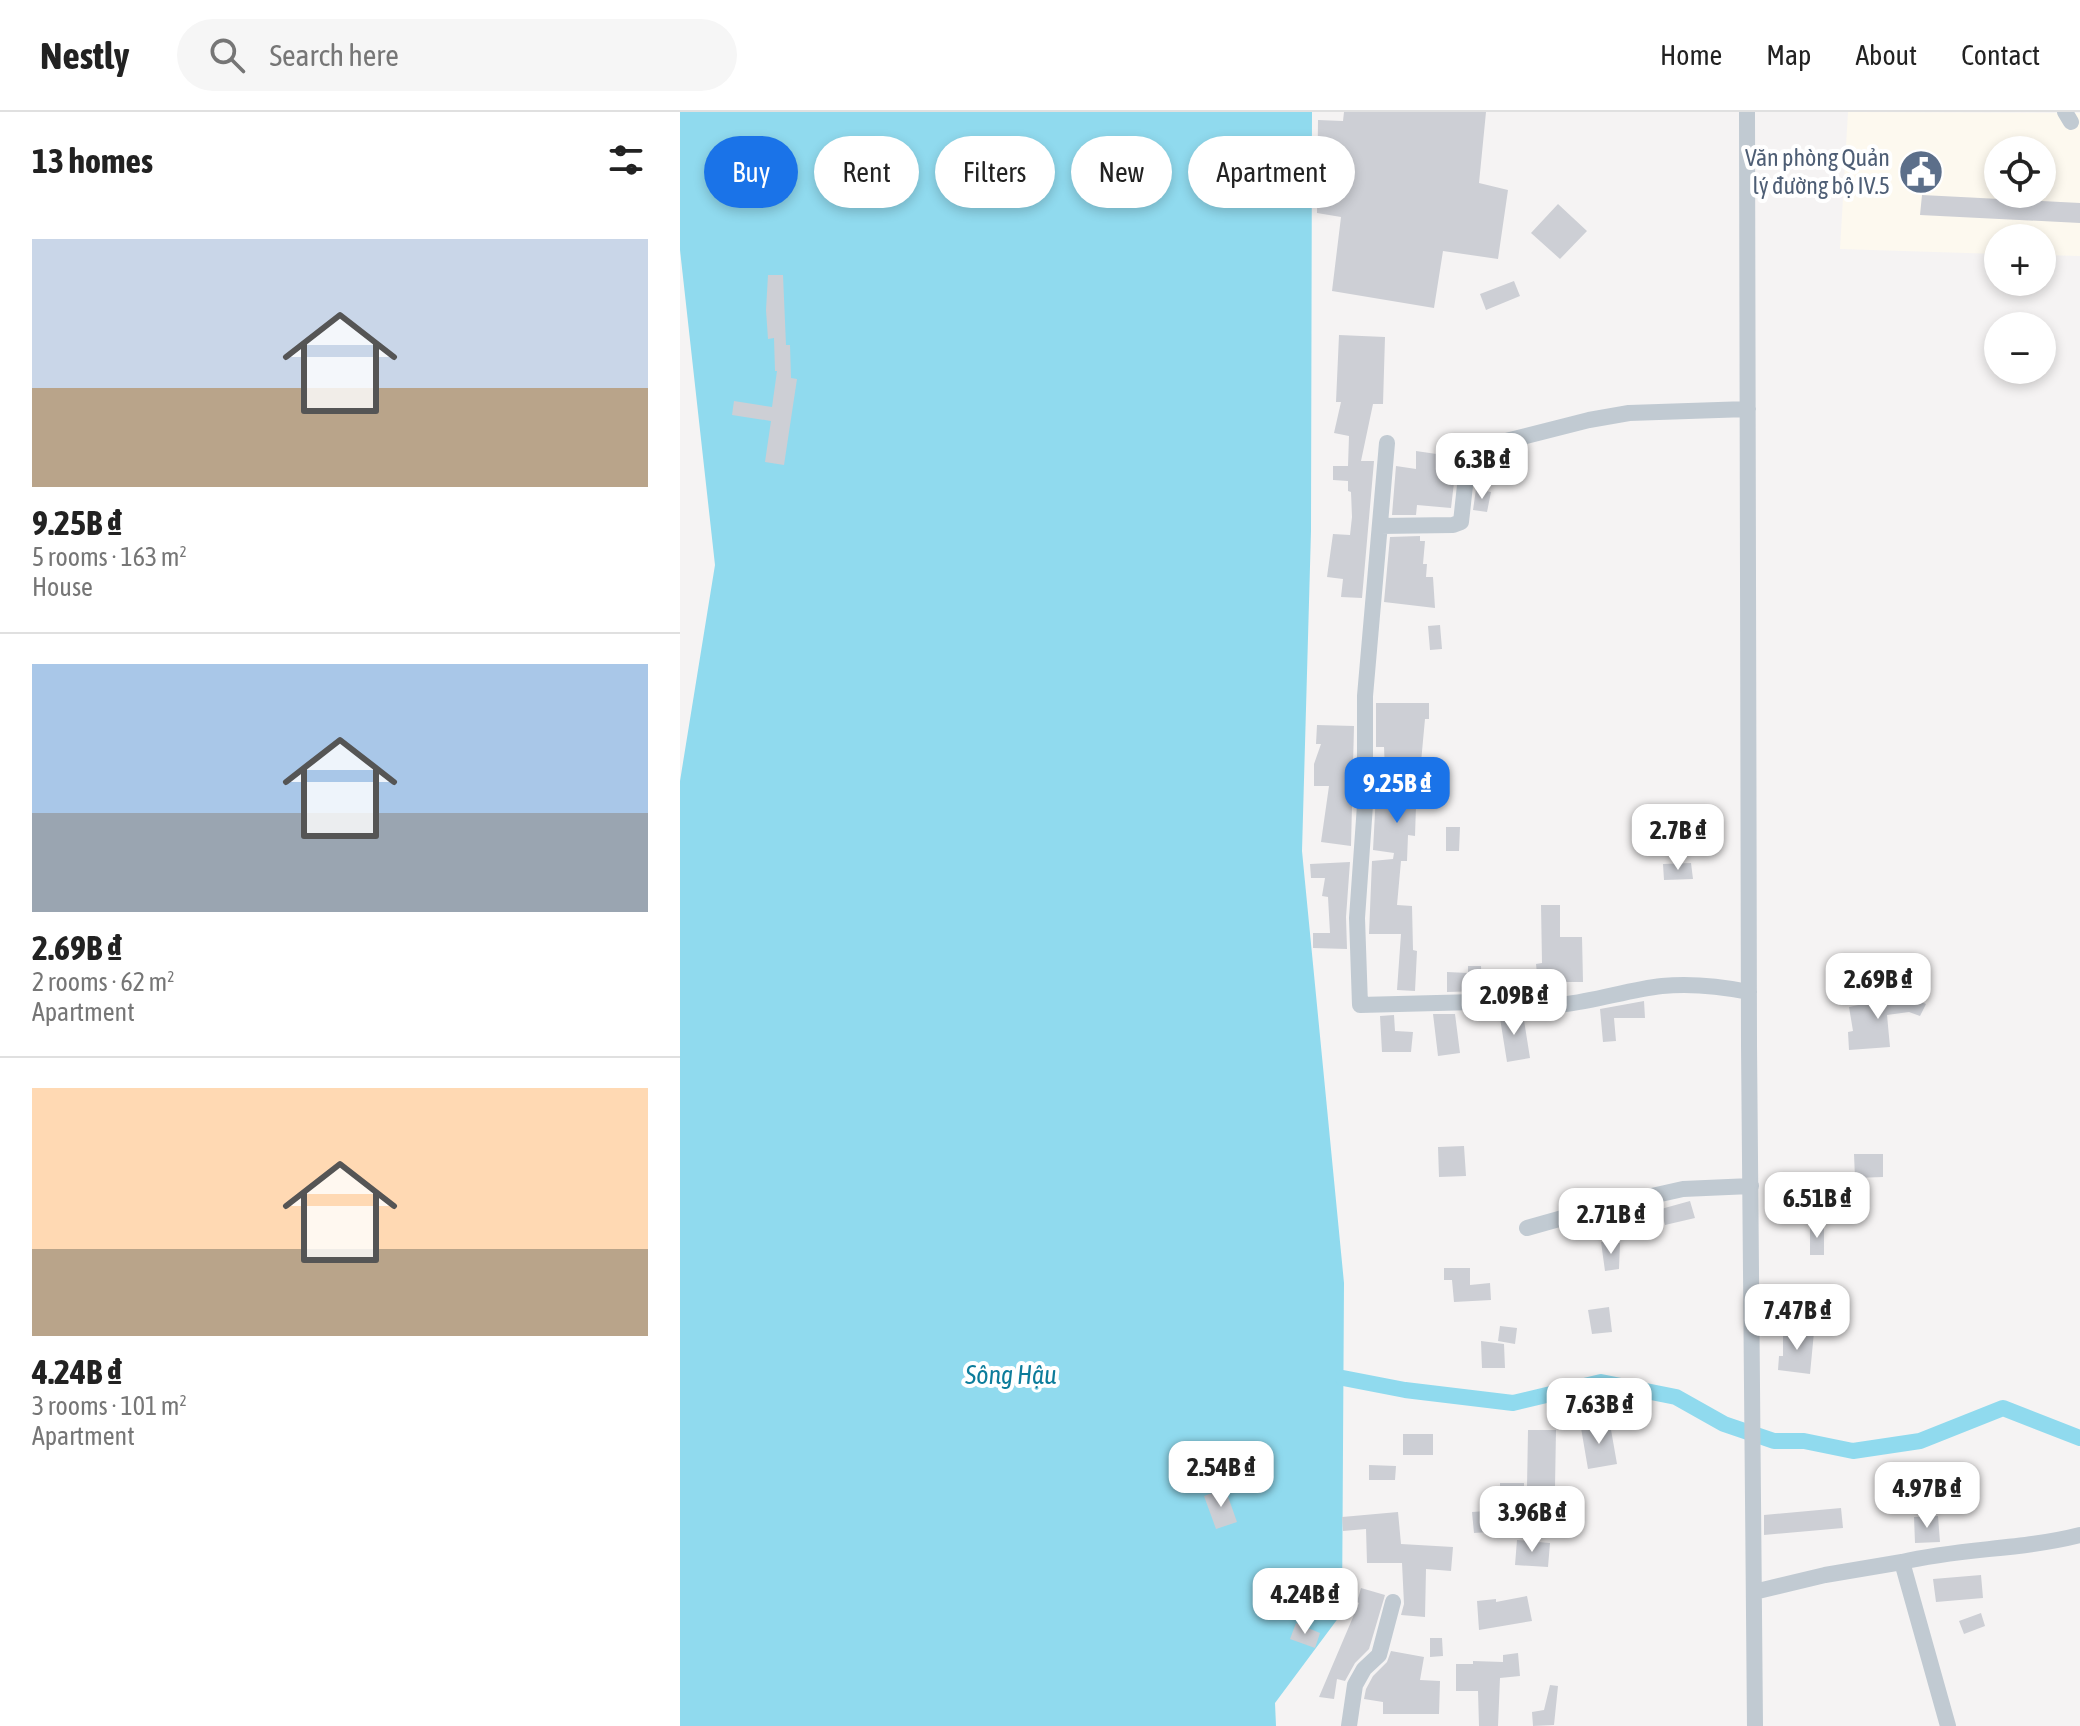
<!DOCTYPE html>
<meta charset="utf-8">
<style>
:root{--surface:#fff;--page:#f6f6f6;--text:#222;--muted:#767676;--line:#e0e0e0;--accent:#1a73e8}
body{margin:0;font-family:"Asap Condensed",sans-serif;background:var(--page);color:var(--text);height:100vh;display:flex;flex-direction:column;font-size:30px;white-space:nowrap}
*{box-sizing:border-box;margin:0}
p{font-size:26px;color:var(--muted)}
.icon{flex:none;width:44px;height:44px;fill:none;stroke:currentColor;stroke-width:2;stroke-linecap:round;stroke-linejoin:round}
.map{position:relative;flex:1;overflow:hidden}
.sheet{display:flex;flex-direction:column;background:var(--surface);width:680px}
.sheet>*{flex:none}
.hud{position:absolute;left:24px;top:24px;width:760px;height:72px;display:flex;gap:16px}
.fabs{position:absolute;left:1304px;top:24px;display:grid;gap:16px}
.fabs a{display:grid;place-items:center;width:72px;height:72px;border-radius:50%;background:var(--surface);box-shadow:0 4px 12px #0003;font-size:40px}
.price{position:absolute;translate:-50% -68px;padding:0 18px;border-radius:16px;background:#fff;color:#222;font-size:26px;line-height:52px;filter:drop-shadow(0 2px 4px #0008)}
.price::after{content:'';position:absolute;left:50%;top:48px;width:24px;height:18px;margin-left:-12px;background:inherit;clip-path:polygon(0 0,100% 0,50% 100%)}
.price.current{background:var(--accent);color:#fff}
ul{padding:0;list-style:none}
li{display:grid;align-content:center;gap:16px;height:424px;padding:0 32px}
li+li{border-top:2px solid var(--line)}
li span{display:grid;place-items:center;height:248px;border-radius:0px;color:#555}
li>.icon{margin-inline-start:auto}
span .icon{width:144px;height:144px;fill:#fffc;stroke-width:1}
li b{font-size:34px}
h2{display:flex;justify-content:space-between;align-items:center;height:96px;padding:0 32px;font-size:34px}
.chip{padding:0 28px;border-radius:36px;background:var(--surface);box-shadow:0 4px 12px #0003;font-size:28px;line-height:72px}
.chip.current{background:var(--accent);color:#fff}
header{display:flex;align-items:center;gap:48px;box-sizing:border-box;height:112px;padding:0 40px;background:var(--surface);border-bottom:2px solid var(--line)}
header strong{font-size:38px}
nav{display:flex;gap:44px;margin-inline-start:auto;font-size:28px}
.search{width:560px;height:72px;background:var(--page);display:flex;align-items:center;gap:20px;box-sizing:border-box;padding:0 28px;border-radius:44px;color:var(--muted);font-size:30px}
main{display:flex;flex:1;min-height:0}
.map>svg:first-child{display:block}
.commercial{fill:#fdf9ef;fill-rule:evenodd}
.water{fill:#90daee}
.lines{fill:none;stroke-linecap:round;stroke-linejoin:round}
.canal{stroke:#90daee;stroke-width:16}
.building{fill:#cdcfd5}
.minor{stroke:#c1cad2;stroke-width:16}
.labels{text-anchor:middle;stroke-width:8;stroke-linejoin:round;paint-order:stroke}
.service-label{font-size:24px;fill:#4e5e75;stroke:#fff;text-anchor:end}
.water-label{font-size:26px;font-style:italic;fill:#0c7c9b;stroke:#fff}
</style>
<header>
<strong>Nestly</strong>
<div class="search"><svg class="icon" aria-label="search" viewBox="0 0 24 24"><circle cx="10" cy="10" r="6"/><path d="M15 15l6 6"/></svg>Search here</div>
<nav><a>Home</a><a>Map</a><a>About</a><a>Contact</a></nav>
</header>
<main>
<section class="sheet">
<h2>13 homes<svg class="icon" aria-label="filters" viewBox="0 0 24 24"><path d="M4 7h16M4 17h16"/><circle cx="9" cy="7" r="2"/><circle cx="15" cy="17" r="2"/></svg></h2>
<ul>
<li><span style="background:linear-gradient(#c9d6e8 60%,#b9a48a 0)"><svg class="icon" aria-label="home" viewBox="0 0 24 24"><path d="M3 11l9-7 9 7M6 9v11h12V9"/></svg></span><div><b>9.25B ₫</b><p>5 rooms · 163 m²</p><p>House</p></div></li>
<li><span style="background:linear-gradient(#a9c7e8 60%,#9aa5b1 0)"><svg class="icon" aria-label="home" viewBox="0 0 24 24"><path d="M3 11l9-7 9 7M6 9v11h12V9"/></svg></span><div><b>2.69B ₫</b><p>2 rooms · 62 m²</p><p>Apartment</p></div></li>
<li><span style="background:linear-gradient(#ffd9b3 65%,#b9a48a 0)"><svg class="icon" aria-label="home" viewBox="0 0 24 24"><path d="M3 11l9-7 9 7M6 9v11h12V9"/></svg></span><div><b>4.24B ₫</b><p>3 rooms · 101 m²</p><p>Apartment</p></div></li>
</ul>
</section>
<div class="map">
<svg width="1400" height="1614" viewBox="0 0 1400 1614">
<rect width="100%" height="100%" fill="#f5f3f3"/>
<!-- commercial -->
<path class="commercial" d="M 1168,0 L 1400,1 L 1400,144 L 1362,143 L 1362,126 L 1318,126 L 1318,142 L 1160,137 ZM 1318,38 L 1362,38 L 1362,82 L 1318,82 Z"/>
<!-- water -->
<path class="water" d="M 0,0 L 632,0 L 631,419 L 622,739 L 664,1171 L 662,1501 L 595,1591 L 596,1614 L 0,1614 L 0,669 L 35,453 L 0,138 Z"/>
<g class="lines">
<!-- canal -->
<path class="canal" d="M 663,1266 L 725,1278 L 833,1291 L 921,1270 L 996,1285 L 1044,1312 L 1094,1329 L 1124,1329 L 1173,1339 L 1240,1329 L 1323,1296 L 1400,1326"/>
</g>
<!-- building -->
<path class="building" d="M 664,0 L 806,0 L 799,71 L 828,78 L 818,147 L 763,139 L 754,196 L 652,179 L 661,105 L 637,101 L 638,8 L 663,9 Z
M 1242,83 L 1400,91 L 1400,111 L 1240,103 Z
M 878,92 L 907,119 L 880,147 L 851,121 Z
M 88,163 L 103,163 L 106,233 L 110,233 L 111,266 L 117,267 L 104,353 L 85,350 L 91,309 L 52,303 L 54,289 L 92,295 L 97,259 L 95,259 L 94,226 L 88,227 L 86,198 Z
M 834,169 L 840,184 L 806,198 L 800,182 Z
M 659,223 L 705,225 L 703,292 L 693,292 L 681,349 L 694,349 L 682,486 L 661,485 L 663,467 L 647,465 L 653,422 L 670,423 L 672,405 L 671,380 L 668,379 L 668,369 L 653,368 L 653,354 L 668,354 L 669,324 L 654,321 L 661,290 L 656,290 Z
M 736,339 L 777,345 L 771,396 L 737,393 L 736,403 L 712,403 L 716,354 L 736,357 Z
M 796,377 L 811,380 L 807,400 L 793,398 Z
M 740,424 L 740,429 L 745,429 L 743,452 L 747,452 L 746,465 L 753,465 L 755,496 L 704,490 L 710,425 Z
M 760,513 L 762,537 L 750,538 L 748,514 Z
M 696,591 L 749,591 L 749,607 L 745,607 L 740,661 L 737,663 L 735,724 L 728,723 L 727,749 L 721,749 L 717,793 L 732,794 L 733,838 L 737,839 L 735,879 L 717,878 L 721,822 L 689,822 L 692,749 L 713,747 L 714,741 L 693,738 L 696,682 L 706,682 L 704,635 L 696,635 Z
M 637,613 L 674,614 L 671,734 L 641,730 L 649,674 L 634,674 L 634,652 L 641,632 L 636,632 Z
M 766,715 L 780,715 L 779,739 L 766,739 Z
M 670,750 L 666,805 L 667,837 L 633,836 L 633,821 L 650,821 L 648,785 L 642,784 L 645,766 L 631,766 L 630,752 Z
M 1011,751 L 1013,767 L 984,768 L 983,752 Z
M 861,793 L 880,793 L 880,825 L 902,825 L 903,870 L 881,870 L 882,881 L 859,882 L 856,852 L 862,851 Z
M 788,854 L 801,854 L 802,879 L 767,880 L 767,860 L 788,861 Z
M 1226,883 L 1246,892 L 1240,904 L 1229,900 L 1207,903 L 1210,935 L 1169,938 L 1168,920 L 1173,919 L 1169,895 Z
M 964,889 L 965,906 L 934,906 L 936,929 L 923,930 L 920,897 Z
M 819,900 L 843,902 L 850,946 L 827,950 Z
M 753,902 L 775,902 L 780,941 L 758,944 Z
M 714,903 L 715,919 L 733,920 L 731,940 L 702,940 L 700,904 Z
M 784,1034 L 786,1064 L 759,1065 L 758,1035 Z
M 1174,1042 L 1203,1042 L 1203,1065 L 1175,1066 Z
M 1010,1089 L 1015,1106 L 985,1113 L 981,1097 Z
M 1144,1113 L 1144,1143 L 1130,1143 L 1130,1114 Z
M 921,1130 L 940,1131 L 939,1157 L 925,1159 Z
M 764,1156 L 790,1156 L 790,1173 L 810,1171 L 811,1188 L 774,1190 L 772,1168 L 764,1168 Z
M 929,1195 L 932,1220 L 912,1222 L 908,1198 Z
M 820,1214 L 837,1216 L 835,1232 L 818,1229 Z
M 1103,1218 L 1134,1220 L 1130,1262 L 1098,1258 L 1099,1244 L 1103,1244 Z
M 801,1229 L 824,1232 L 825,1256 L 802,1256 Z
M 930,1312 L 937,1352 L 908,1357 L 901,1316 Z
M 848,1318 L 876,1318 L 875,1375 L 847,1375 Z
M 723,1322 L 753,1322 L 753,1343 L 723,1343 Z
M 689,1353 L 716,1354 L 715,1368 L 689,1368 Z
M 820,1371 L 844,1371 L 844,1384 L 820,1384 Z
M 545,1376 L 557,1410 L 536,1417 L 524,1384 Z
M 1161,1396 L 1163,1416 L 1084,1423 L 1084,1403 Z
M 821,1398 L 822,1419 L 794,1421 L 792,1400 Z
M 718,1400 L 721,1432 L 773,1435 L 771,1459 L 746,1457 L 745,1505 L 721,1503 L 724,1492 L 722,1451 L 687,1451 L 686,1417 L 663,1419 L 662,1405 Z
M 1258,1404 L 1260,1430 L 1235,1431 L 1234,1405 Z
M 837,1428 L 870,1431 L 868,1455 L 835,1453 Z
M 1301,1463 L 1303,1486 L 1256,1490 L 1253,1467 Z
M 681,1476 L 705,1483 L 689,1537 L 675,1551 L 665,1569 L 657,1567 L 654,1587 L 639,1585 L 679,1491 L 677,1490 Z
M 847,1484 L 852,1509 L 799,1518 L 797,1489 L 816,1487 L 816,1490 Z
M 1301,1501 L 1305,1514 L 1284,1522 L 1279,1509 Z
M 616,1511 L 640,1521 L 635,1536 L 610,1527 Z
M 750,1526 L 762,1526 L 763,1544 L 750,1545 Z
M 711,1539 L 744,1545 L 740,1568 L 760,1569 L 759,1602 L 703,1602 L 703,1590 L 684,1587 L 686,1577 L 693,1564 L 707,1550 Z
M 838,1541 L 840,1564 L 820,1566 L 818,1614 L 799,1614 L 798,1579 L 776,1579 L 776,1552 L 793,1552 L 793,1549 L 823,1550 L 823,1543 Z
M 870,1573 L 878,1574 L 874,1613 L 853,1614 L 852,1600 L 864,1598 Z"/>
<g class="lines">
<!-- minor -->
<path class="minor" d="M 1067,0 L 1069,933 L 1075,1614
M 1385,0 L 1391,10
M 707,331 L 685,584 L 685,693 L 677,806 L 680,893 L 834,889 C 881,903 934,879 982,874 C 1013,871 1039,874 1069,880
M 700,414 L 773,413 L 781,410 L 788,346 L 789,341 L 798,336 L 909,308 L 949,301 L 1068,297
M 847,1116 L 918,1096 L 1003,1077 L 1071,1074
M 1074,1480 L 1145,1463 L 1222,1450
M 669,1614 L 675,1573 L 684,1557 L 699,1543 L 713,1490
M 1268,1614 L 1222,1450 C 1281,1436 1341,1438 1400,1423"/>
</g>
<!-- icons -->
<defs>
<g id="civic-disc" transform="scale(2.3)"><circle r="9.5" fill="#5c6f8a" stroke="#fff"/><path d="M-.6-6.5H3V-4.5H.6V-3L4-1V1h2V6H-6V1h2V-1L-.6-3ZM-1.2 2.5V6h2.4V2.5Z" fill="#fff"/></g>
</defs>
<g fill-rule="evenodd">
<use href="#civic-disc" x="1241" y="60"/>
</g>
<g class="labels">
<!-- service labels -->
<g class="service-label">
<text x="1210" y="54">Văn phòng Quản<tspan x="1210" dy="28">lý đường bộ IV.5</tspan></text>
</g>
<!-- water labels -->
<g class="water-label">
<text x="331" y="1272">Sông Hậu</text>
</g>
</g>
</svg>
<div class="fabs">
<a><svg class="icon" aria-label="locate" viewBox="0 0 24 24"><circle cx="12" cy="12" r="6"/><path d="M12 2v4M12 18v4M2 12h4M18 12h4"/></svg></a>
<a>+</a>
<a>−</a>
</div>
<b class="price" style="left:802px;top:389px">6.3B ₫</b>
<b class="price current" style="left:717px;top:713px">9.25B ₫</b>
<b class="price" style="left:998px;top:760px">2.7B ₫</b>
<b class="price" style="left:1198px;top:909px">2.69B ₫</b>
<b class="price" style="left:834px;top:925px">2.09B ₫</b>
<b class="price" style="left:1137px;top:1128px">6.51B ₫</b>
<b class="price" style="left:931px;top:1144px">2.71B ₫</b>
<b class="price" style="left:1117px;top:1240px">7.47B ₫</b>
<b class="price" style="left:919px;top:1334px">7.63B ₫</b>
<b class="price" style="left:541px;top:1397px">2.54B ₫</b>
<b class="price" style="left:1247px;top:1418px">4.97B ₫</b>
<b class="price" style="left:852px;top:1442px">3.96B ₫</b>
<b class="price" style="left:625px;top:1524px">4.24B ₫</b>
<div class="hud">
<a class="chip current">Buy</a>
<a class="chip">Rent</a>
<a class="chip">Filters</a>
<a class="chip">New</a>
<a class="chip">Apartment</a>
</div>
</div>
</main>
